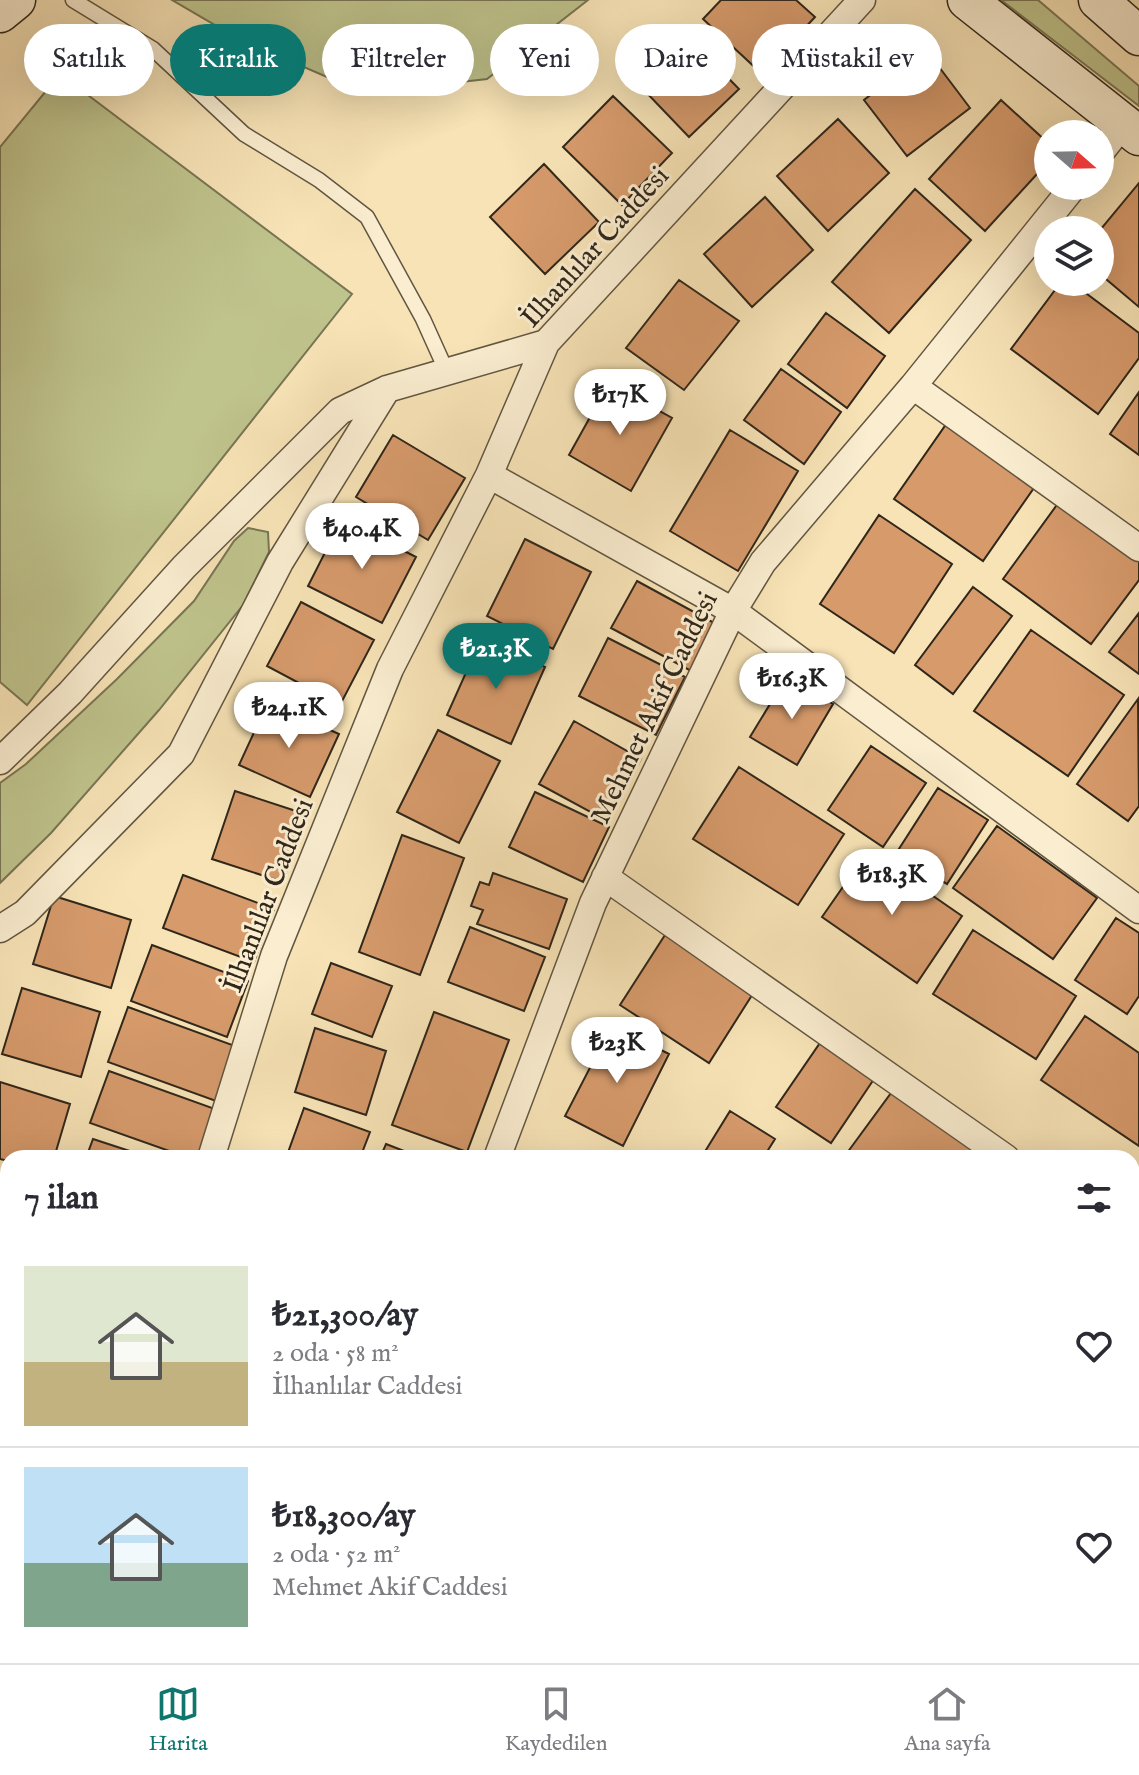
<!DOCTYPE html>
<html lang="tr">
<meta charset="utf-8">
<style>
:root{--surface:#fff;--page:#f7f7f7;--text:#2b2b33;--muted:#7c7c81;--line:#e1e1e2;--accent:#0f766e}
body{margin:0;font-family:"IM FELL English",serif;background:var(--page);color:var(--text);height:100vh;display:flex;flex-direction:column;font-size:30px;white-space:nowrap}
*{box-sizing:border-box;margin:0}
p{font-size:26px;color:var(--muted)}
.icon{flex:none;width:44px;height:44px;fill:none;stroke:currentColor;stroke-width:2;stroke-linecap:round;stroke-linejoin:round}
.map{position:relative;flex:1;overflow:hidden}
.panel{position:absolute;left:0px;top:1150px;width:1140px;height:514px;display:flex;flex-direction:column;background:var(--surface);border-radius:24px 24px 0 0;box-shadow:0 8px 32px #0002}
.panel>*{flex:none}
.hud{position:absolute;left:24px;top:24px;width:1092px;height:72px;display:flex;gap:16px}
.needle{width:52px;rotate:110deg}
.tools{position:absolute;left:1034px;top:120px;display:grid;gap:16px}
.tools a{display:grid;place-items:center;width:80px;height:80px;border-radius:50%;background:var(--surface);box-shadow:0 8px 32px #0002;font-size:40px}
.price{position:absolute;translate:-50% -68px;padding:0 18px;border-radius:28px;background:#fff;color:#222;font-size:26px;line-height:52px;filter:drop-shadow(0 2px 4px #0008)}
.price::after{content:'';position:absolute;left:50%;top:48px;width:24px;height:18px;margin-left:-12px;background:inherit;clip-path:polygon(0 0,100% 0,50% 100%)}
.price.on{background:var(--accent);color:#fff}
ul{padding:0;list-style:none}
li{display:flex;align-items:center;gap:24px;height:200px;padding:0 24px}
li+li{border-top:2px solid var(--line)}
li span{display:grid;place-items:center;flex:none;width:224px;height:160px;border-radius:0px;color:#555}
li>.icon{margin-inline-start:auto}
span .icon{width:96px;height:96px;fill:#fffc;stroke-width:1}
li b{font-size:34px}
h2{display:flex;justify-content:space-between;align-items:center;height:96px;padding:0 24px;font-size:34px}
.tag{padding:0 28px;border-radius:36px;background:var(--surface);box-shadow:0 8px 32px #0002;font-size:28px;line-height:72px}
.tag.on{background:var(--accent);color:#fff}
.menu{display:flex;justify-content:space-around;align-items:center;height:112px;border-top:2px solid var(--line);background:var(--surface);font-size:22px;color:var(--muted)}
.menu a{display:grid;justify-items:center;gap:4px}
.menu .on{color:var(--accent)}
.map>svg:first-child{display:block}
.green{fill:#bfc38c;stroke:#787554;stroke-width:2}
.building{fill:#d69a6b;stroke:#30271b;stroke-width:2}
.lines{fill:none;stroke-linecap:round;stroke-linejoin:round}
.lane-casing{stroke:#625642;stroke-width:17}
.street-casing{stroke:#625642;stroke-width:29}
.secondary-casing{stroke:#30271b;stroke-width:41}
.path{stroke:#30271b;stroke-width:5;stroke-dasharray:2 4;stroke-linecap:butt}
.lane{stroke:#faedd0;stroke-width:14}
.street{stroke:#faedd0;stroke-width:26}
.secondary{stroke:#faedd0;stroke-width:38}
.labels{text-anchor:middle;stroke-width:6;stroke-linejoin:round;paint-order:stroke}
.street-label{font-size:28px;fill:#30271b;stroke:#faedd0}
</style>
<div class="map">
<svg width="1139" height="1663" viewBox="0 0 1139 1663">
<rect width="100%" height="100%" fill="#f7e3b6"/>
<filter id="stains"><feTurbulence type="fractalNoise" baseFrequency=".0025" numOctaves="4"/><feColorMatrix values="0 0 0 0 .2 0 0 0 0 .09 0 0 0 0 .02 0 0 0 .5 -.17"/></filter>
<radialGradient id="worn" r=".72"><stop offset=".6" stop-color="#630" stop-opacity="0"/><stop offset="1" stop-color="#630" stop-opacity=".3"/></radialGradient>
<!-- green -->
<path class="green" d="M 172,0 L 588,0 L 487,79 L 408,88 L 327,77 L 239,39 Z
M 1001,0 L 1038,0 L 1139,86 L 1139,106 Z
M 60,74 L 352,294 L 27,705 L 0,682 L 0,147 Z
M 248,528 L 268,532 L 269,552 L 243,605 L 159,710 L 51,833 L 0,883 L 0,783 L 26,764 L 117,679 L 194,601 L 234,541 Z
M 0,1480 L 8,1485 L 8,1656 L 397,1656 L 424,1663 L 0,1663 Z"/>
<!-- building -->
<path class="building" d="M 721,0 L 796,0 L 815,17 L 762,74 L 703,19 Z
M 691,40 L 739,89 L 689,137 L 642,88 Z
M 927,51 L 970,108 L 907,156 L 864,100 Z
M 613,96 L 672,153 L 622,205 L 563,147 Z
M 1001,100 L 1048,143 L 1048,162 L 985,231 L 929,179 Z
M 838,119 L 889,173 L 828,231 L 777,176 Z
M 544,164 L 599,222 L 545,274 L 490,217 Z
M 1139,183 L 1139,307 L 1100,274 L 1100,230 Z
M 915,189 L 971,240 L 889,333 L 832,282 Z
M 765,197 L 813,250 L 752,307 L 704,254 Z
M 679,280 L 739,321 L 684,390 L 626,348 Z
M 1061,282 L 1071,282 L 1139,333 L 1139,358 L 1098,414 L 1011,349 Z
M 826,313 L 885,356 L 847,408 L 788,364 Z
M 781,369 L 841,412 L 804,464 L 744,420 Z
M 609,383 L 672,418 L 631,491 L 569,455 Z
M 1139,392 L 1139,455 L 1110,434 Z
M 947,423 L 1036,485 L 983,561 L 894,499 Z
M 730,430 L 798,471 L 738,571 L 670,531 Z
M 393,435 L 465,478 L 428,540 L 356,497 Z
M 1059,502 L 1139,562 L 1139,580 L 1091,644 L 1003,579 Z
M 879,515 L 952,564 L 894,653 L 820,604 Z
M 342,519 L 416,557 L 382,623 L 308,586 Z
M 525,539 L 591,572 L 553,649 L 487,616 Z
M 637,581 L 716,624 L 691,671 L 611,628 Z
M 973,587 L 1012,616 L 953,694 L 915,665 Z
M 301,602 L 374,640 L 340,705 L 267,666 Z
M 1139,613 L 1139,674 L 1109,652 Z
M 1031,630 L 1124,695 L 1068,776 L 974,711 Z
M 608,638 L 685,677 L 656,735 L 579,696 Z
M 481,639 L 545,667 L 511,744 L 447,715 Z
M 787,676 L 833,704 L 797,765 L 750,737 Z
M 1138,699 L 1139,806 L 1128,821 L 1077,784 Z
M 268,702 L 339,734 L 310,797 L 239,765 Z
M 574,721 L 641,759 L 607,821 L 539,784 Z
M 438,730 L 500,761 L 459,843 L 397,812 Z
M 871,746 L 926,783 L 883,847 L 828,810 Z
M 739,767 L 844,834 L 798,905 L 693,839 Z
M 938,788 L 988,820 L 947,884 L 897,852 Z
M 235,791 L 305,814 L 283,882 L 212,859 Z
M 535,792 L 609,827 L 583,882 L 509,847 Z
M 997,826 L 1097,898 L 1053,959 L 953,888 Z
M 402,835 L 464,858 L 420,975 L 359,952 Z
M 868,851 L 962,916 L 917,983 L 822,917 Z
M 493,873 L 567,899 L 549,949 L 477,924 L 483,910 L 471,906 L 480,882 L 489,885 Z
M 183,875 L 274,909 L 254,962 L 163,928 Z
M 54,896 L 131,920 L 111,988 L 33,964 Z
M 1116,918 L 1139,933 L 1139,996 L 1127,1014 L 1075,980 Z
M 470,927 L 545,957 L 524,1011 L 448,982 Z
M 973,930 L 1076,996 L 1036,1059 L 933,994 Z
M 665,935 L 754,992 L 709,1063 L 620,1005 Z
M 152,945 L 248,981 L 227,1037 L 131,1001 Z
M 331,963 L 392,986 L 372,1037 L 312,1014 Z
M 22,988 L 100,1012 L 81,1077 L 2,1054 Z
M 128,1007 L 235,1046 L 216,1101 L 108,1062 Z
M 434,1012 L 509,1040 L 467,1152 L 392,1125 Z
M 1085,1016 L 1139,1053 L 1139,1146 L 1041,1080 Z
M 612,1025 L 669,1054 L 623,1146 L 565,1116 Z
M 315,1028 L 386,1051 L 366,1115 L 295,1092 Z
M 822,1040 L 876,1076 L 831,1143 L 776,1107 Z
M 109,1071 L 215,1109 L 198,1158 L 189,1158 L 90,1123 Z
M 0,1082 L 70,1104 L 54,1158 L 8,1158 L 8,1161 L 0,1159 Z
M 894,1089 L 989,1158 L 854,1158 L 847,1153 Z
M 304,1108 L 370,1132 L 360,1158 L 286,1158 Z
M 730,1111 L 775,1139 L 763,1158 L 701,1158 Z
M 93,1139 L 151,1158 L 86,1158 Z
M 386,1144 L 422,1158 L 380,1158 Z
M 0,1179 L 8,1181 L 8,1252 L 0,1250 Z
M 1132,1259 L 1139,1264 L 1139,1346 L 1132,1341 Z
M 0,1276 L 8,1278 L 8,1307 L 0,1332 Z
M 1139,1385 L 1139,1485 L 1132,1481 L 1132,1395 Z
M 1139,1653 L 1139,1663 L 1118,1663 Z
M 569,1656 L 777,1656 L 786,1659 L 785,1663 L 568,1663 Z"/>
<g class="lines">
<!-- lane casing -->
<g class="lane-casing">
<path id="lane" d="M 73,0 L 153,49 L 244,134 L 319,180 L 367,217 L 423,319 L 446,370"/>
</g>
<!-- street casing -->
<g class="street-casing">
<path id="street" d="M 1100,153 L 1123,124
M 913,386 L 1139,548
M 489,475 L 733,611 L 1139,910
M 0,761 L 70,693 L 184,567 L 340,411 L 387,389 L 546,343
M 605,877 L 1006,1158
M 0,929 L 25,913 L 181,754 L 280,562 L 387,389
M 211,1158 L 274,956 L 390,669 L 489,475 L 546,343 L 862,0
M 497,1158 L 593,903 L 733,611 L 763,562 L 913,386 L 1074,186
M 1132,1247 L 1139,1252
M 0,1488 L 8,1487
M 1132,1572 L 1139,1576
M 821,1656 L 827,1663"/>
</g>
<!-- secondary casing -->
<g class="secondary-casing">
<path id="secondary" d="M 967,0 L 1139,136
M 1098,0 L 1139,36
M 0,13 L 16,0"/>
</g>
<!-- path -->
<path class="path" d="M 0,1643 L 8,1629"/>
<!-- lane -->
<use href="#lane" class="lane"/>
<!-- street -->
<use href="#street" class="street"/>
<!-- secondary -->
<use href="#secondary" class="secondary"/>
</g>
<g class="labels">
<!-- street labels -->
<g class="street-label">
<text transform="translate(594 246) rotate(-48)" y="10">İlhanlılar Caddesi</text>
<text transform="translate(653 707) rotate(-64)" y="10">Mehmet Akif Caddesi</text>
<text transform="translate(267 895) rotate(-69)" y="10">İlhanlılar Caddesi</text>
</g>
</g>
<rect width="100%" height="100%" filter="url(#stains)"/>
<rect width="100%" height="100%" fill="url(#worn)"/>
</svg>
<div class="tools">
<a><svg class="needle" viewBox="-14 -14 28 28"><path d="M0-13l5 13h-10z" fill="#e53935"/><path d="M0 13l5-13h-10z" fill="#7c7c81"/></svg></a>
<a><svg class="icon" aria-label="layers" viewBox="0 0 24 24"><path d="M12 4l9 5-9 5-9-5zM3 14l9 5 9-5"/></svg></a>
</div>
<b class="price" style="left:620px;top:437px">₺17K</b>
<b class="price" style="left:362px;top:571px">₺40.4K</b>
<b class="price on" style="left:496px;top:691px">₺21.3K</b>
<b class="price" style="left:792px;top:721px">₺16.3K</b>
<b class="price" style="left:289px;top:750px">₺24.1K</b>
<b class="price" style="left:892px;top:917px">₺18.3K</b>
<b class="price" style="left:617px;top:1085px">₺23K</b>
<div class="hud">
<a class="tag">Satılık</a>
<a class="tag on">Kiralık</a>
<a class="tag">Filtreler</a>
<a class="tag">Yeni</a>
<a class="tag">Daire</a>
<a class="tag">Müstakil ev</a>
</div>
<section class="panel">
<h2>7 ilan<svg class="icon" aria-label="filters" viewBox="0 0 24 24"><path d="M4 7h16M4 17h16"/><circle cx="9" cy="7" r="2"/><circle cx="15" cy="17" r="2"/></svg></h2>
<ul>
<li><span style="background:linear-gradient(#dfe7d0 60%,#c2b280 0)"><svg class="icon" aria-label="home" viewBox="0 0 24 24"><path d="M3 11l9-7 9 7M6 9v11h12V9"/></svg></span><div><b>₺21,300/ay</b><p>2 oda · 58 m²</p><p>İlhanlılar Caddesi</p></div><svg class="icon" aria-label="heart" viewBox="0 0 24 24"><path d="M12 20l-8-8c-3-5 5-10 8-4 3-6 11-1 8 4z"/></svg></li>
<li><span style="background:linear-gradient(#bfe0f5 60%,#7fa58c 0)"><svg class="icon" aria-label="home" viewBox="0 0 24 24"><path d="M3 11l9-7 9 7M6 9v11h12V9"/></svg></span><div><b>₺18,300/ay</b><p>2 oda · 52 m²</p><p>Mehmet Akif Caddesi</p></div><svg class="icon" aria-label="heart" viewBox="0 0 24 24"><path d="M12 20l-8-8c-3-5 5-10 8-4 3-6 11-1 8 4z"/></svg></li>
</ul>
</section>
</div>
<nav class="menu">
<a class="on"><svg class="icon" aria-label="map" viewBox="0 0 24 24"><path d="M3 6l6-2 6 2 6-2v14l-6 2-6-2-6 2zM9 4v14M15 6v14"/></svg>Harita</a>
<a><svg class="icon" aria-label="saved" viewBox="0 0 24 24"><path d="M7 4h10v16l-5-4-5 4z"/></svg>Kaydedilen</a>
<a><svg class="icon" aria-label="home" viewBox="0 0 24 24"><path d="M3 11l9-7 9 7M6 9v11h12V9"/></svg>Ana sayfa</a>
</nav>
